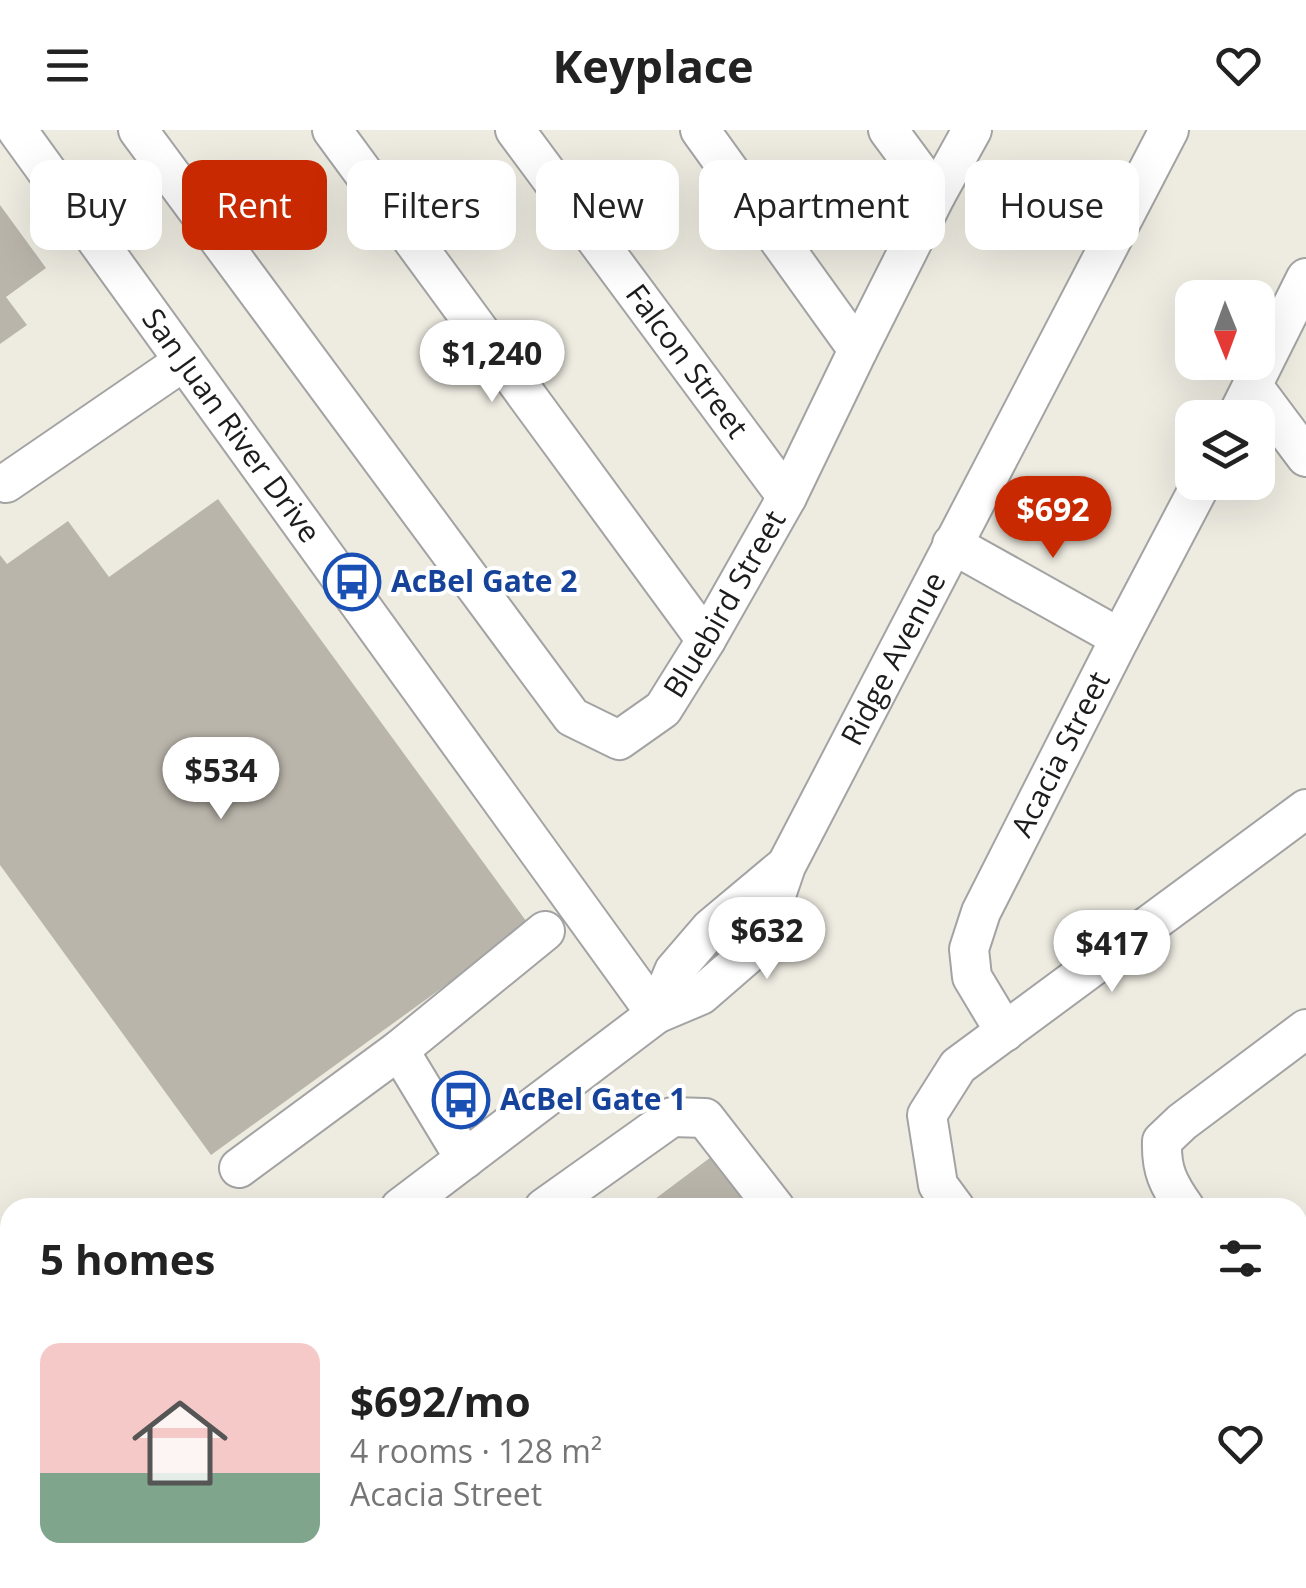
<!DOCTYPE html>
<meta charset="utf-8">
<style>
:root{--surface:#fff;--page:#f6f6f6;--text:#222;--muted:#767676;--line:#e0e0e0;--accent:#c82900}
body{margin:0;font-family:"Open Sans",sans-serif;background:var(--page);color:var(--text);height:100vh;display:flex;flex-direction:column;font-size:38px;white-space:nowrap}
*{box-sizing:border-box;margin:0}
p{font-size:32px;color:var(--muted)}
.icon{flex:none;width:55px;height:55px;fill:none;stroke:currentColor;stroke-width:2;stroke-linecap:round;stroke-linejoin:round}
.map{position:relative;flex:1;overflow:hidden}
.drawer{position:absolute;left:0px;top:1068px;width:1308px;height:392px;display:flex;flex-direction:column;background:var(--surface);border-radius:30px 30px 0 0;box-shadow:0 10px 40px #0002}
.drawer>*{flex:none}
.hud{position:absolute;left:30px;top:30px;width:1248px;height:90px;display:flex;gap:20px}
.needle{width:65px;rotate:179deg}
.fabs{position:absolute;left:1175px;top:150px;display:grid;gap:20px}
.fabs a{display:grid;place-items:center;width:100px;height:100px;border-radius:20px;background:var(--surface);box-shadow:0 10px 40px #0002;font-size:50px}
.price{position:absolute;translate:-50% -85px;padding:0 22px;border-radius:35px;background:#fff;color:#222;font-size:32px;line-height:65px;filter:drop-shadow(0 2px 5px #0008)}
.price::after{content:'';position:absolute;left:50%;top:60px;width:30px;height:22px;margin-left:-15px;background:inherit;clip-path:polygon(0 0,100% 0,50% 100%)}
.price.selected{background:var(--accent);color:#fff}
ul{padding:0;list-style:none}
li{display:flex;align-items:center;gap:30px;height:250px;padding:0 40px}
li+li{border-top:2px solid var(--line)}
li span{display:grid;place-items:center;flex:none;width:280px;height:200px;border-radius:20px;color:#555}
li>.icon{margin-inline-start:auto}
span .icon{width:120px;height:120px;fill:#fffc;stroke-width:1}
li b{font-size:42px}
h2{display:flex;justify-content:space-between;align-items:center;height:120px;padding:0 40px;font-size:42px}
.chip{padding:0 35px;border-radius:20px;background:var(--surface);box-shadow:0 10px 40px #0002;font-size:35px;line-height:90px}
.chip.selected{background:var(--accent);color:#fff}
header{display:flex;justify-content:space-between;align-items:center;height:130px;padding:0 40px;background:var(--surface);font-size:45px;font-weight:700}
.map>svg:first-child{display:block}
.building{fill:#bab5ab}
.lines{fill:none;stroke-linecap:round;stroke-linejoin:round}
.minor-casing{stroke:#a3a3a3;stroke-width:42}
.minor{stroke:#fff;stroke-width:38}
.labels{text-anchor:middle;stroke-width:8;stroke-linejoin:round;paint-order:stroke}
.street-label{font-size:30px;fill:#1c1c1c;stroke:#fff}
.transit-label{font-size:30px;font-weight:bold;fill:#164399;stroke:#fff;text-anchor:start}
</style>
<header><svg class="icon" aria-label="menu" viewBox="0 0 24 24"><path d="M4 6h16M4 12h16M4 18h16"/></svg>Keyplace<svg class="icon" aria-label="heart" viewBox="0 0 24 24"><path d="M12 20l-8-8c-3-5 5-10 8-4 3-6 11-1 8 4z"/></svg></header>
<div class="map">
<svg width="1306" height="1458" viewBox="0 0 1306 1458">
<rect width="100%" height="100%" fill="#eeece1"/>
<!-- building -->
<path class="building" d="M 0,75 L 46,138 L 6,167 L 27,195 L 0,214 Z
M 218,369 L 529,795 L 211,1025 L 0,735 L 0,425 L 7,434 L 68,391 L 109,447 Z
M 715,1024 L 755,1078 L 643,1078 Z
M 136,1450 L 960,1450 L 949,1458 L 125,1458 Z"/>
<g class="lines">
<!-- minor casing -->
<g class="minor-casing">
<g id="minor">
<path id="s1" d="M 17,0 L 656,884"/>
<path id="s2" d="M 138,0 L 572,587 L 619,610 L 663,579 L 706,510 L 787,367 L 858,220 L 936,65 L 972,0"/>
<path d="M 332,0 L 706,510"/>
<path id="s3" d="M 515,0 L 787,367"/>
<path d="M 700,0 L 858,220"/>
<path d="M 888,0 L 936,65"/>
<path d="M 1253,256 L 1306,327"/>
<path d="M 1236,288 L 1306,148"/>
<path d="M 6,353 L 184,231"/>
<path d="M 952,414 L 1120,508"/>
<path d="M 656,884 L 674,841 L 711,798 L 784,737"/>
<path id="s4" d="M 1005,902 L 972,847 L 969,819 L 981,782 L 1120,508 L 1202,352"/>
<path d="M 399,920 L 465,1029"/>
<path d="M 239,1038 L 399,920 L 545,801"/>
<path id="s5" d="M 400,1078 L 656,884 L 701,865 L 746,826 L 772,777 L 786,736 L 1169,0"/>
<path d="M 544,1078 L 672,987 L 705,988 L 775,1078"/>
<path d="M 955,1078 L 938,1055 L 927,985 L 958,936 L 1306,679"/>
<path d="M 1185,1078 C 1168,1054 1161,1040 1162,1011 L 1182,992 L 1306,899"/>
<path d="M 1298,1229 L 1306,1240"/>
<path d="M 0,1375 L 10,1368"/>
<path d="M 1059,1450 L 1064,1458"/>
<path d="M 1234,1450 L 1240,1458"/>
<path d="M 22,1458 L 32,1450"/>
</g>
</g>
<!-- minor -->
<use href="#minor" class="minor"/>
</g>
<!-- icons -->
<defs>
<g id="bus-ring" transform="scale(2.875)"><circle r="9.5" fill="#fff" stroke="#1a4fb4" stroke-width="1.5"/><path d="M-5-6H5V4H4V6H2V4H-2V6H-4V4H-5ZM-3.5-4V0h7V-4ZM-3.5 1.2v1.5H-2V1.2ZM2 1.2v1.5H3.5V1.2Z" fill="#1a4fb4"/></g>
</defs>
<g fill-rule="evenodd">
<use href="#bus-ring" x="352" y="452"/>
<use href="#bus-ring" x="461" y="970"/>
</g>
<g class="labels">
<!-- street labels -->
<g class="street-label">
<text dy="10" stroke="none"><textPath href="#s3" startOffset="288">Falcon Street</textPath></text>
<text dy="10" stroke="none"><textPath href="#s1" startOffset="365">San Juan River Drive</textPath></text>
<text dy="10" stroke="none"><textPath href="#s2" startOffset="958">Bluebird Street</textPath></text>
<text dy="10" stroke="none"><textPath href="#s5" startOffset="762">Ridge Avenue</textPath></text>
<text dy="10" stroke="none"><textPath href="#s4" startOffset="308">Acacia Street</textPath></text>
</g>
<!-- transit labels -->
<g class="transit-label">
<text x="391" y="462">AcBel Gate 2</text>
<text x="500" y="980">AcBel Gate 1</text>
</g>
</g>
</svg>
<div class="fabs">
<a><svg class="needle" viewBox="-14 -14 28 28"><path d="M0-13l5 13h-10z" fill="#e53935"/><path d="M0 13l5-13h-10z" fill="#767676"/></svg></a>
<a><svg class="icon" aria-label="layers" viewBox="0 0 24 24"><path d="M12 4l9 5-9 5-9-5zM3 14l9 5 9-5"/></svg></a>
</div>
<b class="price" style="left:492px;top:275px">$1,240</b>
<b class="price selected" style="left:1053px;top:431px">$692</b>
<b class="price" style="left:221px;top:692px">$534</b>
<b class="price" style="left:767px;top:852px">$632</b>
<b class="price" style="left:1112px;top:865px">$417</b>
<div class="hud">
<a class="chip">Buy</a>
<a class="chip selected">Rent</a>
<a class="chip">Filters</a>
<a class="chip">New</a>
<a class="chip">Apartment</a>
<a class="chip">House</a>
</div>
<section class="drawer">
<h2>5 homes<svg class="icon" aria-label="filters" viewBox="0 0 24 24"><path d="M4 7h16M4 17h16"/><circle cx="9" cy="7" r="2"/><circle cx="15" cy="17" r="2"/></svg></h2>
<ul>
<li><span style="background:linear-gradient(#f6c9c9 65%,#7fa58c 0)"><svg class="icon" aria-label="home" viewBox="0 0 24 24"><path d="M3 11l9-7 9 7M6 9v11h12V9"/></svg></span><div><b>$692/mo</b><p>4 rooms · 128 m²</p><p>Acacia Street</p></div><svg class="icon" aria-label="heart" viewBox="0 0 24 24"><path d="M12 20l-8-8c-3-5 5-10 8-4 3-6 11-1 8 4z"/></svg></li>
</ul>
</section>
</div>
